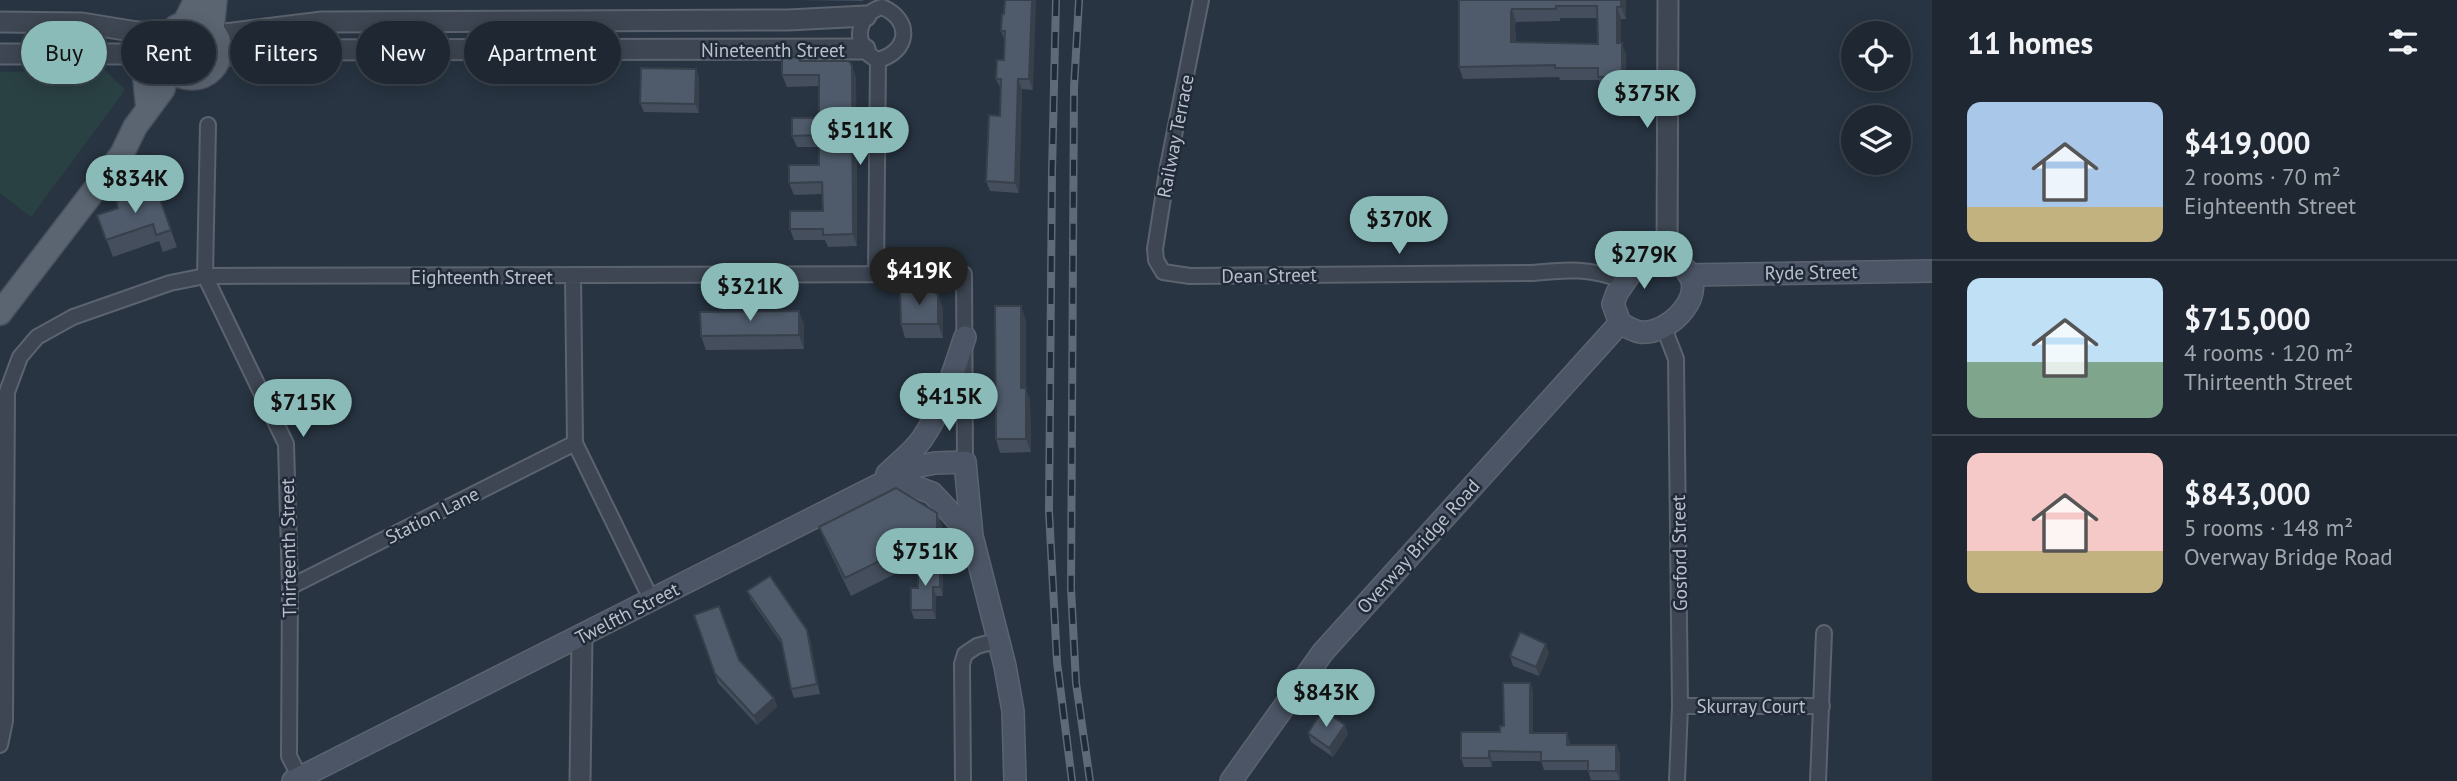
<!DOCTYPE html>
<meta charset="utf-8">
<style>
:root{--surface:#1e2732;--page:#262f3a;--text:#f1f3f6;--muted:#a1a5ac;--line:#3c444d;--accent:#8bbbb9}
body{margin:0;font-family:"PT Sans",sans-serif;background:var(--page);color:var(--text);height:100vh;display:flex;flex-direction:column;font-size:26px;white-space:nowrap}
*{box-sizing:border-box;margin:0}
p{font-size:23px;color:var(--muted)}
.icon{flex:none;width:38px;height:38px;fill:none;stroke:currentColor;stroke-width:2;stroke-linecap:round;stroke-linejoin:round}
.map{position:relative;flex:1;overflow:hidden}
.drawer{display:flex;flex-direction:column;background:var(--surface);width:525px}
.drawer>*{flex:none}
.top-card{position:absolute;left:21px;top:21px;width:665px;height:63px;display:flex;gap:14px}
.buttons{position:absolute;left:1841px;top:21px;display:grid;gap:14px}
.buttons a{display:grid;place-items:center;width:70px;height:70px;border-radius:50%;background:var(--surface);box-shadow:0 4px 18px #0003,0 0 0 2px var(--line);font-size:35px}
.price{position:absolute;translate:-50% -60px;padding:0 16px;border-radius:24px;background:var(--accent);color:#111;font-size:23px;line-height:46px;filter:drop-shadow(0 2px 4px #0008)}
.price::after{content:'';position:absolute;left:50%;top:42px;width:21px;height:16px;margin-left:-10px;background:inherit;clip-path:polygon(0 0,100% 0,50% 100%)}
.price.current{background:#222;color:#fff}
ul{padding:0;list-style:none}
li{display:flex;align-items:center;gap:21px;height:175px;padding:0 35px}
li+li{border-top:2px solid var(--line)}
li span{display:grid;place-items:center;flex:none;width:196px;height:140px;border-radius:14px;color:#555}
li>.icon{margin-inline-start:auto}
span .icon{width:84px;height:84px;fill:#fffc;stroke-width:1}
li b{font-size:30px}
h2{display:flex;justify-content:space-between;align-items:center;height:84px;padding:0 35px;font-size:30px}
.chip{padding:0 24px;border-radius:32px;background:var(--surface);box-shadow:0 4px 18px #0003,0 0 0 2px var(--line);font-size:24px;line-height:63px}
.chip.current{background:var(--accent);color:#111}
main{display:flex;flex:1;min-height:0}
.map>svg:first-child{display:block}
.green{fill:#2a4143}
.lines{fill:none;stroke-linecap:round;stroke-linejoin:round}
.minor-casing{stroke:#5b636f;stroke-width:18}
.tertiary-casing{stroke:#5b636f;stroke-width:23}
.secondary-casing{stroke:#5b636f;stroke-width:24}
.primary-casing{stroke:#49515e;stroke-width:26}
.minor{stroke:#3d4652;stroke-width:14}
.tertiary{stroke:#3d4652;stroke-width:19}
.secondary{stroke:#4b5565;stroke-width:21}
.primary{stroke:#5b6572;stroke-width:23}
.rail-casing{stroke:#5f6a79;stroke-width:8}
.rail{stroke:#212a38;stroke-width:5;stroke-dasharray:16;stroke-linecap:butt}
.wall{fill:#444e5c;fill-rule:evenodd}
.shaded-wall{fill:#37404b}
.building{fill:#4f5b6b;stroke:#37404b;stroke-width:2;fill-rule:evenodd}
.labels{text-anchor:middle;stroke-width:5;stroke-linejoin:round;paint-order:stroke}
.street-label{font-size:19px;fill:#bac1cc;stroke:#212a38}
</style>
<main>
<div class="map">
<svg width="1932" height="781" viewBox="0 0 1932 781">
<rect width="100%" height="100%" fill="#283442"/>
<!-- green -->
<path class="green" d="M 105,70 L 125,90 L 31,217 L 0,193 L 0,72 Z"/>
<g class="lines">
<!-- minor casing -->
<g class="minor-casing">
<path id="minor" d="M 1201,0 L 1168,166 L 1155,249 L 1156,260 L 1163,272 L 1190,276 L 1532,273 C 1569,269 1590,268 1625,281
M 882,7 C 913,20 909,52 878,60 C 851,48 856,14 882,7 Z
M 208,125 L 205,276 L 286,444 L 290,587 L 289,756 L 300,778
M 876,275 L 878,60
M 573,277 L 575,443 L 652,601
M 1664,328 L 1676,359 L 1680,706 L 1677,781
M 290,587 L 575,443
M 1680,706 L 1822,706
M 0,745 L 5,721 L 7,392 L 20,357 L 37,337 L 73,317 L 170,283 L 205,276 L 964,274 L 965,462
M 963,781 L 962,664 L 965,654 L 977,646 L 999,640
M 1818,781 L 1824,633"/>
</g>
<!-- tertiary casing -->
<g class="tertiary-casing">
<path id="tertiary" d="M 0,22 L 82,23 L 137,32 L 169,33
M 217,35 L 322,22 L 788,20 L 866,16
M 0,54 L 133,54 L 156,56 L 165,60
M 220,57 L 251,50 L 865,49
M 1667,260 L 1668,0
M 580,781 L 582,636"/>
</g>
<!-- secondary casing -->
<g class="secondary-casing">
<path id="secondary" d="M 1667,260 C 1671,262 1678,263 1682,266 C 1713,291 1669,336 1640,332 C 1634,331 1625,326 1620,323 L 1613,304 L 1617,293 L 1630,274 L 1651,261 Z
M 1689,275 L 1932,271
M 887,474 C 898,463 913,452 922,439 C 943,408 953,372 965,337
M 883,488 L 905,483 L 932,493 L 972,536
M 293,781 L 914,467 L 935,463 L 965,462 L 972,536 L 1005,666 L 1013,711 L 1015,781
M 1231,781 L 1323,652 L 1620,323"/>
</g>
<!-- primary casing -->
<g class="primary-casing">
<path id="primary" d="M164 50a28 28 0 1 1 56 0a28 28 0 1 1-56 0Z
M 185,22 L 196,0
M 212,29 L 215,0
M 133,54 L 144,70 L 148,109
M 0,313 L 122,154 L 135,127 L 163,89 L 169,67"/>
</g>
<!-- minor -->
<use href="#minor" class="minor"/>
<!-- tertiary -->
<use href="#tertiary" class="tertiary"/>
<!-- secondary -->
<use href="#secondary" class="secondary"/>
<!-- primary -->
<use href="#primary" class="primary"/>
<!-- rail casing -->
<g class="rail-casing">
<path id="rail" d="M 1056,0 L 1052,172 L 1049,511 L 1057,662 L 1072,781
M 1079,0 L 1074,88 L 1071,588 L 1076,683 L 1090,781"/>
</g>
<!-- rail -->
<use href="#rail" class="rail"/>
</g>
<!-- wall -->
<path class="wall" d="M 798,0 L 863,0 L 863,1 Z
M 1005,0 L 1033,90 L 1022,89 L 1019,193 L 990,191 L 986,181 L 1000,116 L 1001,89 L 996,79 L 1004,60 L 1005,41 L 1001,31 L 1004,14 Z
M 1459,0 L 1626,0 L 1626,19 L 1621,19 L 1621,43 L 1626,55 L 1626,90 L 1602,89 L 1599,80 L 1560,80 L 1559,77 L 1463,79 L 1459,67 ZM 1560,18 L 1597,18 L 1598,44 L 1516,42 L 1515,25 L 1516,22 L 1560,21 Z
M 800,57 L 801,61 L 856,77 L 857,246 L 828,247 L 825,240 L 794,240 L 790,229 L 823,211 L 822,194 L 794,195 L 789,183 L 819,165 L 819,147 L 797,147 L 792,136 L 819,118 L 819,86 L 787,87 L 782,75 Z
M 696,69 L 699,78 L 699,113 L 644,112 L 640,103 Z
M 156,188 L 177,247 L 163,252 L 159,241 L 113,257 L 97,215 L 118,208 Z
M 943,308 L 943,338 L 905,338 L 901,324 Z
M 1026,320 L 1026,389 L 1030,401 L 1031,452 L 1000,453 L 996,439 Z
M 804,324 L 804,349 L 706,350 L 701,336 Z
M 937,513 L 943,530 L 943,550 L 851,596 L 826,544 L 819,527 Z
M 943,575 L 943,596 L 936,596 L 936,619 L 914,619 L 911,610 L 918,588 Z
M 747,591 L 807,630 L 810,639 L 820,694 L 794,698 L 791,689 L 783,646 L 751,600 Z
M 694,615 L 739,660 L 774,698 L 777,707 L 757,725 L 718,683 Z
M 1549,653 L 1539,676 L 1513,666 L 1510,656 Z
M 1530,683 L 1533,692 L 1533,733 L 1570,742 L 1570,745 L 1620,754 L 1620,780 L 1591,780 L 1588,770 L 1544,770 L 1541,761 L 1492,761 L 1492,767 L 1464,767 L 1461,758 L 1500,732 Z
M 1345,725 L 1348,734 L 1333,757 L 1311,742 L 1308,733 Z"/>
<!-- shaded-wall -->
<path class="shaded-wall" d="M 1032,0 L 1036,0 L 1033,90 L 1029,79 Z
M 1621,0 L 1626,0 L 1626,19 L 1621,7 Z
M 1617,7 L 1621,19 L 1621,55 L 1617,43 Z
M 1512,9 L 1516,22 L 1515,25 L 1516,54 L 1511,42 L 1511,12 Z
M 1622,43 L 1626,55 L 1626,90 L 1622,77 Z
M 852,66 L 856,77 L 857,246 L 853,234 Z
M 696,69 L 699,78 L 699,113 L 695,104 Z
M 1018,79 L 1022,89 L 1019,193 L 1015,183 Z
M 938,295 L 943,308 L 943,338 L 938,324 Z
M 1021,306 L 1026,320 L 1026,389 L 1030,401 L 1031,452 L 1026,439 L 1021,388 Z
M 799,311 L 804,324 L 804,349 L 799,335 Z
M 937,513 L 943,530 L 943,550 L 937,533 Z
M 940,566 L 943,575 L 943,596 L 940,587 Z
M 933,587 L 936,596 L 936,619 L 933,610 Z
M 807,630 L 810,639 L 820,694 L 817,684 Z
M 1546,644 L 1549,653 L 1539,676 L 1536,667 Z
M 1530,683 L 1533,692 L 1533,742 L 1530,733 Z
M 774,698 L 777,707 L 757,725 L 754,716 Z
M 1345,725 L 1348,734 L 1333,757 L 1329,748 Z
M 1567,733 L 1570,742 L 1570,754 L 1567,745 Z
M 1616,745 L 1620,754 L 1620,780 L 1616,771 Z
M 1489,751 L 1492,761 L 1492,767 L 1489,758 Z"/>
<!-- building -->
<path class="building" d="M 1005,0 L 1032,0 L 1029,79 L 1018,79 L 1015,183 L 986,181 L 989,115 L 1000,116 L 1001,79 L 996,79 L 997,60 L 1004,60 L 1005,31 L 1001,31 L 1002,14 L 1004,14 Z
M 1459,0 L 1621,0 L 1621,7 L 1617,7 L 1617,43 L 1622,43 L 1622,77 L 1598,77 L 1598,68 L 1555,68 L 1555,65 L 1459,67 ZM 1556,6 L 1597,6 L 1598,44 L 1511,42 L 1511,12 L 1512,9 L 1556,9 Z
M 800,57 L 800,61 L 849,61 L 852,66 L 853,234 L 823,235 L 823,229 L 790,229 L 790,211 L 823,211 L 822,182 L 789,183 L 789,165 L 819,165 L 819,135 L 792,136 L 792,118 L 819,118 L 819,75 L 782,75 L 782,58 Z
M 641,68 L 696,69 L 695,104 L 640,103 Z
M 156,188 L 171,230 L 156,235 L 153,224 L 106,240 L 97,215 L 118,208 L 116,201 Z
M 900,290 L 933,290 L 938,295 L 938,324 L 901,324 Z
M 995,306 L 1021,306 L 1021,388 L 1026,388 L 1026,439 L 996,439 Z
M 799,311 L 799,335 L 701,336 L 700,312 Z
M 896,488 L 937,513 L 937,533 L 845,578 L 819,527 Z
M 918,566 L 940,566 L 940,587 L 933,587 L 933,610 L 911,610 L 911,588 L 918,588 Z
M 770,576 L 807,630 L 817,684 L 791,689 L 781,640 L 747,591 Z
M 719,606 L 739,660 L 774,698 L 754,716 L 715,674 L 694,615 Z
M 1520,632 L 1546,644 L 1536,667 L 1510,656 Z
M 1503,683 L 1530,683 L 1530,733 L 1567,733 L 1567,745 L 1616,745 L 1616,771 L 1588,771 L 1588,761 L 1541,761 L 1541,752 L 1489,751 L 1489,758 L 1461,758 L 1461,732 L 1500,732 L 1500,726 L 1504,726 Z
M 1323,710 L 1345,725 L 1329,748 L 1308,733 Z"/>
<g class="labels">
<!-- street labels -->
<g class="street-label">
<text x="773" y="57">Nineteenth Street</text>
<text transform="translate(1175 136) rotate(-79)" y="7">Railway Terrace</text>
<text transform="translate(1811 272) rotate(-1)" y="7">Ryde Street</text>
<text transform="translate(1269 275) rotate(-1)" y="7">Dean Street</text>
<text x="482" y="284">Eighteenth Street</text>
<text transform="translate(432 515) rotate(-27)" y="7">Station Lane</text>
<text transform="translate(1418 546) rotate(-48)" y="7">Overway Bridge Road</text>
<text transform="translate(288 548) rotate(-91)" y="7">Thirteenth Street</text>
<text transform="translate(1679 553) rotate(-91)" y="7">Gosford Street</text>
<text transform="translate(627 613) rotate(-27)" y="7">Twelfth Street</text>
<text x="1751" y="713">Skurray Court</text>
</g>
</g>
</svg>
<div class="buttons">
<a><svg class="icon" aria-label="locate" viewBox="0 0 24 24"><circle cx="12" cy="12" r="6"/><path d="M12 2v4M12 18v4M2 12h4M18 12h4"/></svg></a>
<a><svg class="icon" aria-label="layers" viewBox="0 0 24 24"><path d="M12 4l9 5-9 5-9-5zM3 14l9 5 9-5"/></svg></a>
</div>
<b class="price" style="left:1647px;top:130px">$375K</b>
<b class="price" style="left:860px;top:167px">$511K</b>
<b class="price" style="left:135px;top:215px">$834K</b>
<b class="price" style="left:1399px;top:256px">$370K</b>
<b class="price" style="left:1644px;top:291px">$279K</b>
<b class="price current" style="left:919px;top:307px">$419K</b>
<b class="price" style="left:750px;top:323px">$321K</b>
<b class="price" style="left:949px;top:433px">$415K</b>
<b class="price" style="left:303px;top:439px">$715K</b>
<b class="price" style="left:925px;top:588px">$751K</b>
<b class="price" style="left:1326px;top:729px">$843K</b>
<div class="top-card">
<a class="chip current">Buy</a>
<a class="chip">Rent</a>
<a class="chip">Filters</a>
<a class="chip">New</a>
<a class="chip">Apartment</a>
</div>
</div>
<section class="drawer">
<h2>11 homes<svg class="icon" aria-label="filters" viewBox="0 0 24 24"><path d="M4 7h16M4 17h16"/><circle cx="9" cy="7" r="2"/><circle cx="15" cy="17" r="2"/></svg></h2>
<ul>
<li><span style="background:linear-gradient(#a9c7e8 75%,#c2b280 0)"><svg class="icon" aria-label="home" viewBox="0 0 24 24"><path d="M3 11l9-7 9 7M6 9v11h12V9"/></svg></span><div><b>$419,000</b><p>2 rooms · 70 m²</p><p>Eighteenth Street</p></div></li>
<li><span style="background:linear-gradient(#bfe0f5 60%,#7fa58c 0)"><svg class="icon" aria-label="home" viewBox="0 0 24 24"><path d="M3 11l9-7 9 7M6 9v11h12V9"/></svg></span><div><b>$715,000</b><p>4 rooms · 120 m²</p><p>Thirteenth Street</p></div></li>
<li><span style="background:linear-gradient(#f6c9c9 70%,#c2b280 0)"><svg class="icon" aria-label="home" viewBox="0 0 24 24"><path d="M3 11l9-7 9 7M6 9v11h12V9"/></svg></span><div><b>$843,000</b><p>5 rooms · 148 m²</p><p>Overway Bridge Road</p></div></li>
</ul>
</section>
</main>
